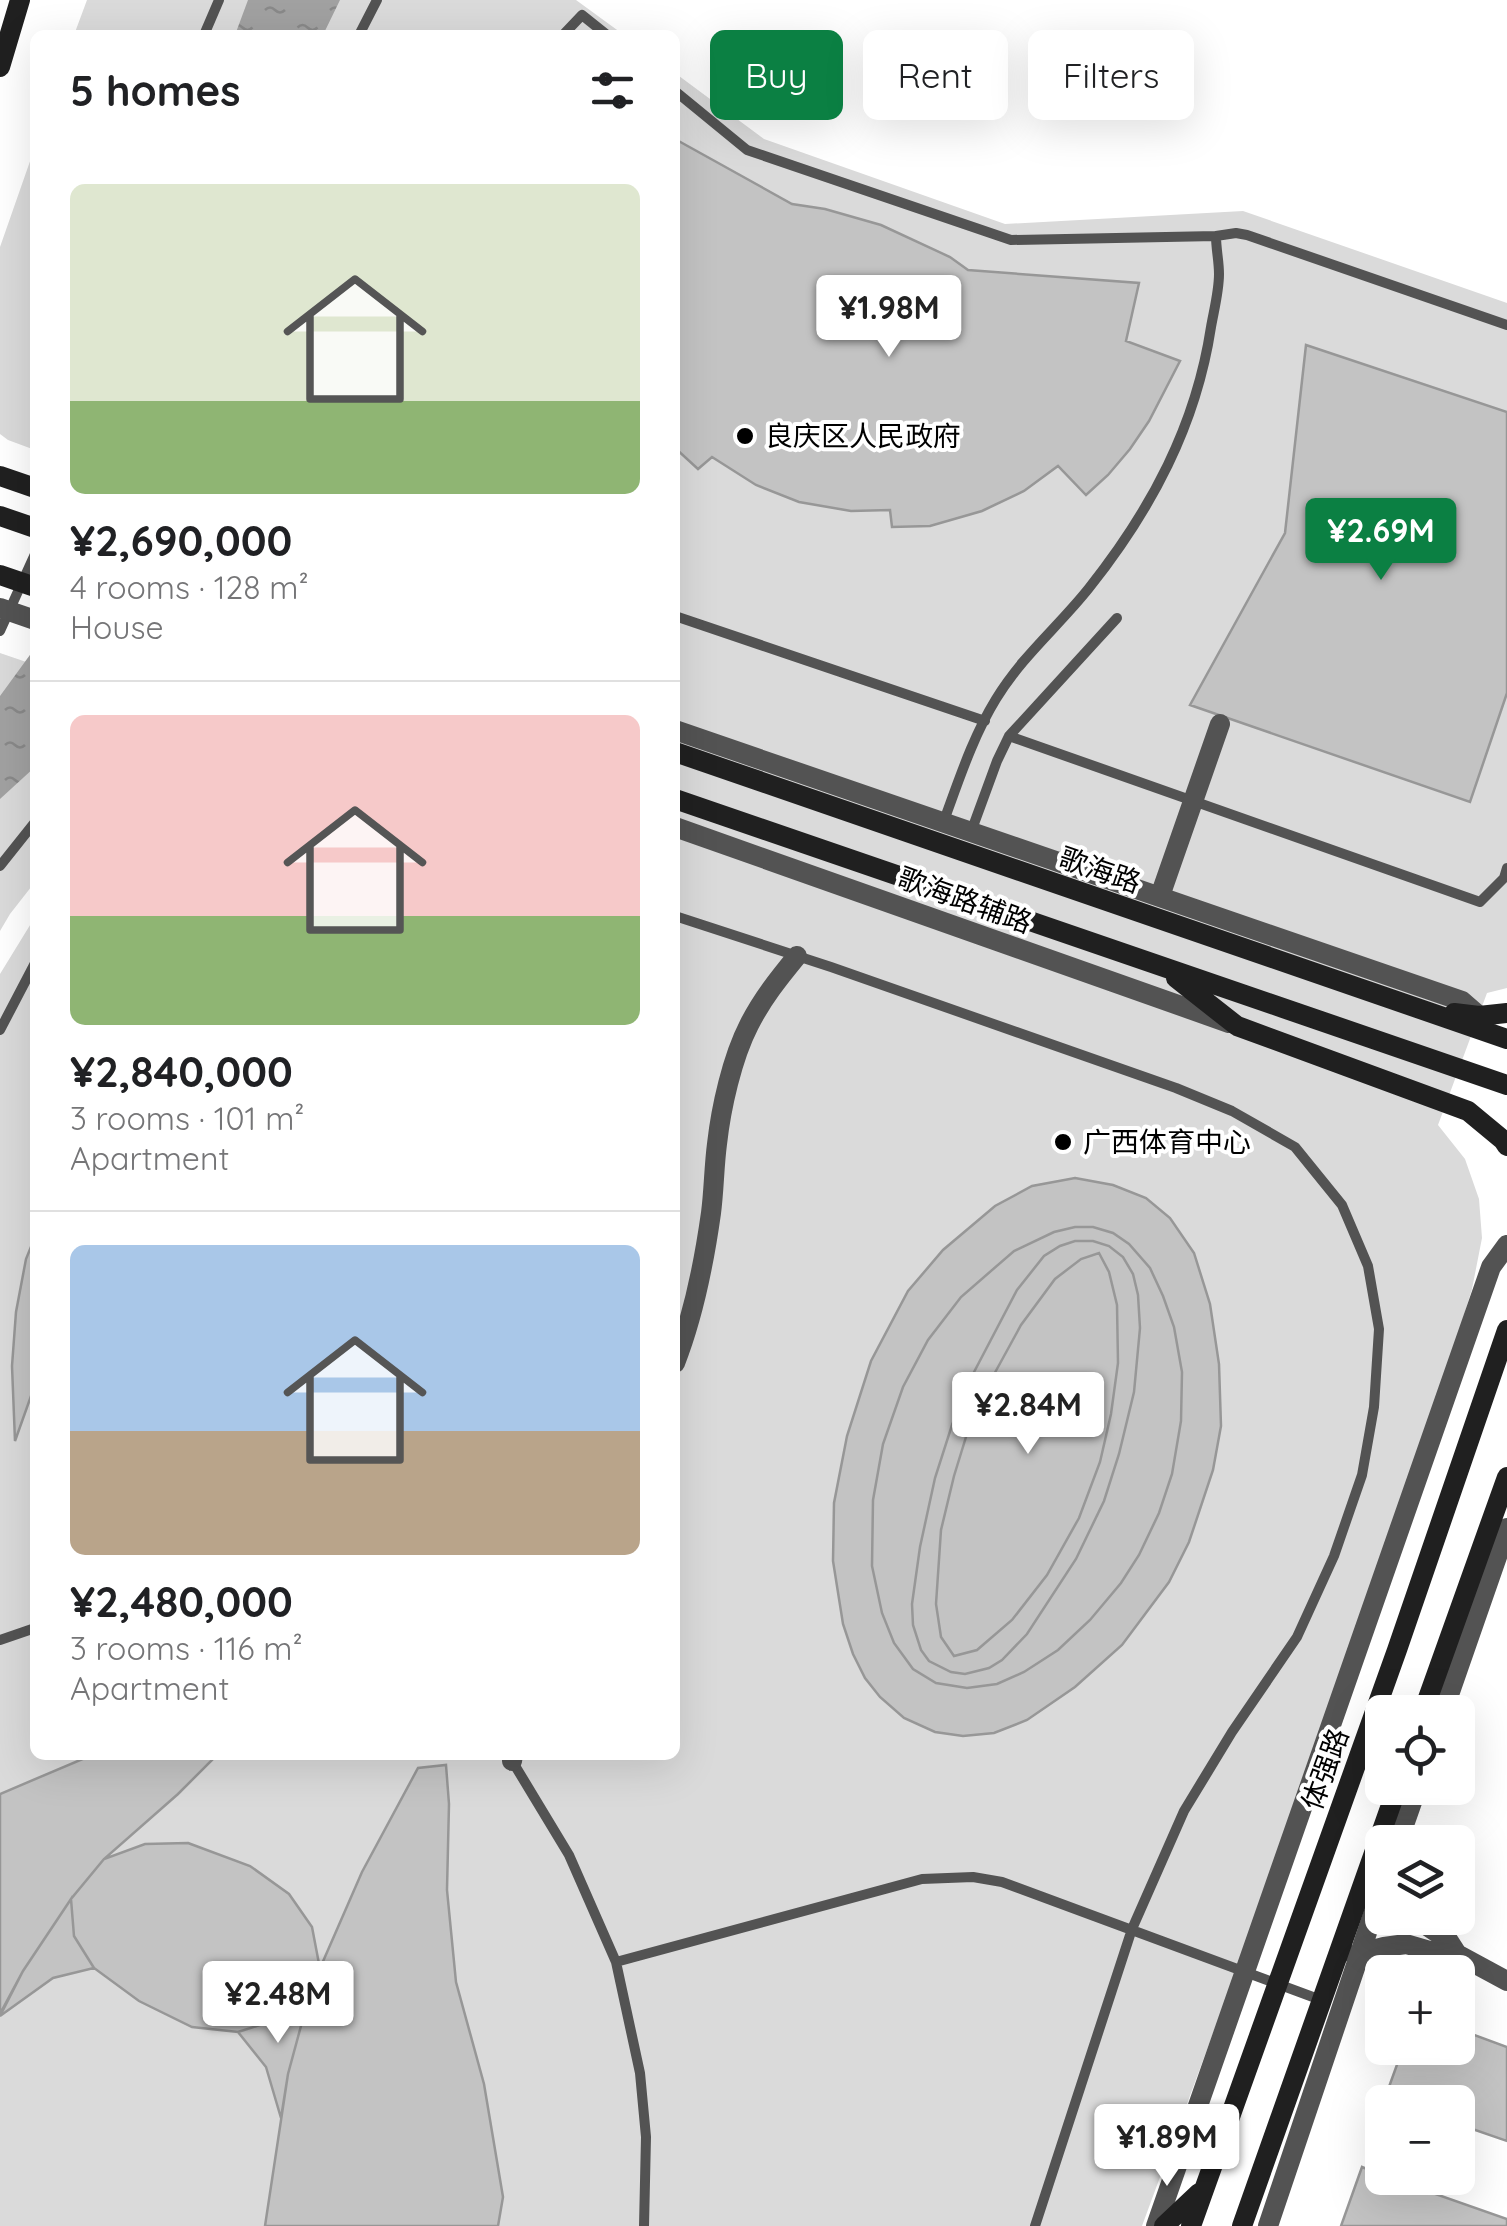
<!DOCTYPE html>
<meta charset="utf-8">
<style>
:root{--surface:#fff;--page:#f6f6f6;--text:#202124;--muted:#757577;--line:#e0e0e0;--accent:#0b8043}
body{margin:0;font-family:Quicksand,"Noto Sans SC",sans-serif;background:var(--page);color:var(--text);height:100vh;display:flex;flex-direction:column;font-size:38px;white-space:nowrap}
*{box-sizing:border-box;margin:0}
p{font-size:32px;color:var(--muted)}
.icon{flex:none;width:55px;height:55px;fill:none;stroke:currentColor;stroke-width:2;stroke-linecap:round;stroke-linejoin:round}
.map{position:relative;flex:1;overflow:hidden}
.side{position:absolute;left:30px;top:30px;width:650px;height:1730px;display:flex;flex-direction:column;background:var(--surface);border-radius:15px;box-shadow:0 10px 40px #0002}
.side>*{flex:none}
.top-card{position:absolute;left:710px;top:30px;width:645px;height:90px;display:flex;gap:20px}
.fabs{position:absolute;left:1365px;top:1695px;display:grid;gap:20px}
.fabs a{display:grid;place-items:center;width:110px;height:110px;border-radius:15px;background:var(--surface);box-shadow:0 10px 40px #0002;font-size:50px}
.price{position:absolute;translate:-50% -85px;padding:0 22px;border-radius:10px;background:#fff;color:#222;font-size:32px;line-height:65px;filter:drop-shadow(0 2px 5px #0008)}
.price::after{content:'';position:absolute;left:50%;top:60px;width:30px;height:22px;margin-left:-15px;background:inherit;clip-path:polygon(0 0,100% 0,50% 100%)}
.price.on{background:var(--accent);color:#fff}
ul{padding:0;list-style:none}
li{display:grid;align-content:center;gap:20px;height:530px;padding:0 40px}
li+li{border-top:2px solid var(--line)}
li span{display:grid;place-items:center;height:310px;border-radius:15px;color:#555}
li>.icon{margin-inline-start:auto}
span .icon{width:180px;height:180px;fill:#fffc;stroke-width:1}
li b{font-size:42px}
h2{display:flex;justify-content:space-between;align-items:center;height:120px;padding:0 40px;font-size:42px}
.chip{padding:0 35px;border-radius:15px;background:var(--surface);box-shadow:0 10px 40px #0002;font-size:35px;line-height:90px}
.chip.on{background:var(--accent);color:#fff}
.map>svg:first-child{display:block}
.green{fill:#dadada}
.water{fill:url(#water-ripples)}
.building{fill:#c3c3c3;stroke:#979797;stroke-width:2.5;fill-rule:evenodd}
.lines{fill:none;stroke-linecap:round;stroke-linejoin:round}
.lane{stroke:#535353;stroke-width:10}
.street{stroke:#535353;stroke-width:20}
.secondary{stroke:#202020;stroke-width:20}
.street-bridge{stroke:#535353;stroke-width:20}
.secondary-bridge{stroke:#202020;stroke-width:20}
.poi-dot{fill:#000;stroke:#fff;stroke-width:4}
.labels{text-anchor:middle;stroke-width:8;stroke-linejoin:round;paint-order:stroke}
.poi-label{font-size:28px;fill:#000;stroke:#fff;text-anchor:start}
.street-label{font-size:28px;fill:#000;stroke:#fff}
</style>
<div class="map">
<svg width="1507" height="2226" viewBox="0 0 1507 2226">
<defs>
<pattern id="water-ripples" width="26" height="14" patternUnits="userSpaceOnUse" patternTransform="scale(2.5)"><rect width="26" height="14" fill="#a1a1a1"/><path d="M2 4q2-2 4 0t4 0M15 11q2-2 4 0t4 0" fill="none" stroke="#898989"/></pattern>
</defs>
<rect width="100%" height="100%" fill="#fff"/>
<!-- green -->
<path class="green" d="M 87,0 L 576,0 L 624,35 L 74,35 Z
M 675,73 L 764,139 L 1005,224 L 1243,211 L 1507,303 L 1507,988 L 1487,993 L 1438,1125 L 1465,1159 L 1479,1199 L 1482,1238 L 1472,1289 L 1395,1539 L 1142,2226 L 0,2226 L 0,974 L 35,917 L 35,1755 L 675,1755 Z
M 35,147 L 35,450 L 8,440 L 0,434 L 0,247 Z
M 0,653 L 35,665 L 35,882 L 10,914 L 0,931 Z"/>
<!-- water -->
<path class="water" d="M 248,0 L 340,0 L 323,35 L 235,35 Z
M 35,648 L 35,767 L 0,799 L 0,696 Z"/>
<!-- building -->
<path class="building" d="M 675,139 L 792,204 L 825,209 L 881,225 L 950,257 L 968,270 L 1139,283 L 1126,341 L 1180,361 L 1149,421 L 1130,449 L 1108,475 L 1086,495 L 1058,466 L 1024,491 L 982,511 L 930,526 L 892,527 L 890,510 L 851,511 L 799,502 L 756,485 L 712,457 L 698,469 L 675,448 Z
M 1306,345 L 1507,412 L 1507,693 L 1470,802 L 1190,705 L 1285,533 Z
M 1075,1178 L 1113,1185 L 1146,1198 L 1170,1218 L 1194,1253 L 1210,1304 L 1219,1364 L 1221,1426 L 1213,1470 L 1189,1542 L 1169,1582 L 1122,1645 L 1075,1687 L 1027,1720 L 994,1733 L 963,1736 L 935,1732 L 904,1718 L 880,1697 L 865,1678 L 853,1654 L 843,1624 L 833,1561 L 834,1503 L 847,1436 L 871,1361 L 908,1291 L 943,1250 L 995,1206 L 1032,1186 ZM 1075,1227 L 1093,1227 L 1113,1233 L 1129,1244 L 1150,1268 L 1163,1296 L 1174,1327 L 1182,1372 L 1181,1421 L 1172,1474 L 1159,1513 L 1139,1555 L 1121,1583 L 1090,1620 L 1058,1650 L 1024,1672 L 997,1684 L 967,1688 L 936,1683 L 913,1669 L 894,1643 L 882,1613 L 872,1566 L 873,1500 L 883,1444 L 903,1387 L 928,1340 L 961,1297 L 1014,1251 L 1054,1232 Z
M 1075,1227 L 1093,1227 L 1113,1233 L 1129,1244 L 1150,1268 L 1163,1296 L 1174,1327 L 1182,1372 L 1181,1421 L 1172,1474 L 1159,1513 L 1139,1555 L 1121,1583 L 1090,1620 L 1058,1650 L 1024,1672 L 997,1684 L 967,1688 L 936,1683 L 913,1669 L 894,1643 L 882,1613 L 872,1566 L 873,1500 L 883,1444 L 903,1387 L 928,1340 L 961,1297 L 1014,1251 L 1054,1232 ZM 1075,1241 L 1093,1241 L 1109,1246 L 1123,1257 L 1133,1274 L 1138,1295 L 1140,1328 L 1134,1392 L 1119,1454 L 1104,1501 L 1076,1559 L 1027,1634 L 1002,1660 L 989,1668 L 965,1674 L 951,1672 L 929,1661 L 921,1650 L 913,1625 L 912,1604 L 920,1547 L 935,1478 L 952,1425 L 973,1374 L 1017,1290 L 1044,1256 L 1060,1246 Z
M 35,1237 L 35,1397 L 31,1396 L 15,1441 L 12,1366 L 16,1312 L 26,1259 Z
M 1075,1241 L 1093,1241 L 1109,1246 L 1123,1257 L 1133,1274 L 1138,1295 L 1140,1328 L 1134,1392 L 1119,1454 L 1104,1501 L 1076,1559 L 1027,1634 L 1002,1660 L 989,1668 L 965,1674 L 951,1672 L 929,1661 L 921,1650 L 913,1625 L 912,1604 L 920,1547 L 935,1478 L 952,1425 L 973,1374 L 1017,1290 L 1044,1256 L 1060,1246 ZM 1099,1253 L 1109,1272 L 1117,1305 L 1118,1363 L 1111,1414 L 1100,1462 L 1079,1518 L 1047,1575 L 1012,1620 L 977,1650 L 954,1656 L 941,1637 L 936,1604 L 941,1530 L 954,1476 L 974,1411 L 1021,1325 L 1055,1279 L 1081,1259 Z
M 1099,1253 L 1109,1272 L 1117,1305 L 1118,1363 L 1111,1414 L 1100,1462 L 1079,1518 L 1047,1575 L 1012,1620 L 977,1650 L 954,1656 L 941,1637 L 936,1604 L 941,1530 L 954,1476 L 974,1411 L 1021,1325 L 1055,1279 L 1081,1259 Z
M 92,1755 L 217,1755 L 178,1794 L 104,1859 L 71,1899 L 23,1971 L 0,2014 L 0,1794 Z
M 446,1765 L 449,1804 L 447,1890 L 456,1982 L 484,2084 L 503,2197 L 498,2226 L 265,2226 L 288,2074 L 311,1989 L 362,1872 L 418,1768 Z
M 188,1843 L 250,1866 L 289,1894 L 312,1927 L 320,1969 L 311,1989 L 279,2019 L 238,2032 L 192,2027 L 139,2001 L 94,1968 L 74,1936 L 71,1899 L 104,1859 L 145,1844 Z
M 71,1899 L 74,1936 L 94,1968 L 53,1978 L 0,2016 L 23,1971 Z
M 311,1989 L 288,2074 L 281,2118 L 266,2067 L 238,2032 L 279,2019 Z
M 1458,2029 L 1507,2047 L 1507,2141 L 1458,2124 L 1458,2102 L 1398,2102 L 1385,2098 L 1403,2048 L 1458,2048 Z
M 1362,2167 L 1382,2175 L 1382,2178 L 1390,2178 L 1507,2219 L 1507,2226 L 1341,2226 Z"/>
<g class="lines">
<!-- lane -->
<path class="lane" d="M 204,35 L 219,0
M 359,35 L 377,0
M 563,35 L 582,15 L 607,35
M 675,91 L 747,150 L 1011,240 L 1216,236
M 675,616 L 985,721
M 0,631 L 35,554
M 1009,736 L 1480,902 L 1504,878 L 1507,868
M 942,826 C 958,783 972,738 996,699 C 1023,655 1058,627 1089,588 C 1151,510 1196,426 1211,327 C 1214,310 1219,291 1219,274 C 1219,261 1216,249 1216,236 L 1236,233 L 1247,235 L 1507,325
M 971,832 L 997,761 L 1009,736 L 1117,618
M 0,866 L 35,822
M 675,916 L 831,967 L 1176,1088 L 1232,1111 L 1295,1147 L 1342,1205 L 1368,1266 L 1379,1329 L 1374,1407 L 1362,1475 L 1334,1556 L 1297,1637 L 1232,1732 L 1184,1811 L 1132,1929 L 1035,2226
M 0,1030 L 35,963
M 0,1640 L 35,1628
M 511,1759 L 569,1855 L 616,1962 L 640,2073 L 646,2137 L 644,2226
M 616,1962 L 922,1879 L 973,1877 L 1002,1882 L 1321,2000"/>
<!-- street -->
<path class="street" d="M 675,730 L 1462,1001 L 1485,1021
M 675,827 L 1229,1023
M 1160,896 L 1220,724
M 675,1363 C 693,1317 704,1263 711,1213 C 714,1190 714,1167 717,1144 C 721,1108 732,1058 749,1025 C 762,999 779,978 797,956
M 1443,1712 L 1507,1528
M 512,1761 L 513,1755
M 1398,1842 L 1417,1788
M 1415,1918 L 1448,1940 L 1457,1954
M 1354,1955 L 1384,1947 L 1406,1944 L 1437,1953 L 1457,1954 L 1507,1981
M 1156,2226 L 1491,1267 L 1507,1245
M 1268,2226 L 1382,1888"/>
<!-- secondary -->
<path class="secondary" d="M 0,67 L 20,0
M 0,476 L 35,488
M 0,516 L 35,528
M 675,752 L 1507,1039
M 675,799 L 1507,1085
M 1176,978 L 1237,1026 L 1468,1111 L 1503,1140 L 1507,1146
M 1454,1013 L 1479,1016 L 1507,1013
M 1423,1712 L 1507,1477
M 1164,2226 L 1199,2193
M 1191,2226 L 1397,1650 L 1507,1330
M 1242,2226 L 1397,1788"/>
<!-- street-bridge -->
<path class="street-bridge" d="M 0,608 L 35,620"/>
<!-- secondary-bridge -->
<path class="secondary-bridge" d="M 0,575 L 35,587"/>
</g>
<!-- markers -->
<g class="poi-dot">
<circle cx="745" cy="436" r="10"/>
<circle cx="1063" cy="1142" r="10"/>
</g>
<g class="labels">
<!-- poi labels -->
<g class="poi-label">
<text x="765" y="446">良庆区人民政府</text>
<text x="1083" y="1152">广西体育中心</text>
</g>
<!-- street labels -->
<g class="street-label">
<text transform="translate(1100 870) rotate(19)" y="10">歌海路</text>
<text transform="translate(965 900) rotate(20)" y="10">歌海路辅路</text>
<text transform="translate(1325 1769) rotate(-70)" y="10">体强路</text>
</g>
</g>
</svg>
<div class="fabs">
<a><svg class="icon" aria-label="locate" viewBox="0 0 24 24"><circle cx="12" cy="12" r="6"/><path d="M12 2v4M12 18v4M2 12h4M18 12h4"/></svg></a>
<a><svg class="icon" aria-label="layers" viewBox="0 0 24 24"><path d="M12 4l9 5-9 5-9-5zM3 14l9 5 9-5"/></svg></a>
<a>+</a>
<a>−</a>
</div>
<b class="price" style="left:889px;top:360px">¥1.98M</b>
<b class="price on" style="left:1381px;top:583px">¥2.69M</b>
<b class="price" style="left:1028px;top:1457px">¥2.84M</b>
<b class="price" style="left:278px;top:2046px">¥2.48M</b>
<b class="price" style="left:1167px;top:2189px">¥1.89M</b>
<div class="top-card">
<a class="chip on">Buy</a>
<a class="chip">Rent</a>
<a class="chip">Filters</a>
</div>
<section class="side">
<h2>5 homes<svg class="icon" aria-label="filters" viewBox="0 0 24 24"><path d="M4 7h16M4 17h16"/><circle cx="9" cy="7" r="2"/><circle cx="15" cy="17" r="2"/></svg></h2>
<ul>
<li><span style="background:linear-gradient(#dfe7d0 70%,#8fb573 0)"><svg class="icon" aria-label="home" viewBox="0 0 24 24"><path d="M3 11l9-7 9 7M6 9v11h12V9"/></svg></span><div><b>¥2,690,000</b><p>4 rooms · 128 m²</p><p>House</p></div></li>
<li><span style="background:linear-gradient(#f6c9c9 65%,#8fb573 0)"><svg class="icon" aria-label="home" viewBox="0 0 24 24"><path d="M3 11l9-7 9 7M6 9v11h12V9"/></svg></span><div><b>¥2,840,000</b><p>3 rooms · 101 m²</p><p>Apartment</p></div></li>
<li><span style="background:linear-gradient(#a9c7e8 60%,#b9a48a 0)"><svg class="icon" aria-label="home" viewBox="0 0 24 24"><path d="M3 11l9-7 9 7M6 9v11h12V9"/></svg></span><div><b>¥2,480,000</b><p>3 rooms · 116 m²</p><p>Apartment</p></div></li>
</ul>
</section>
</div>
